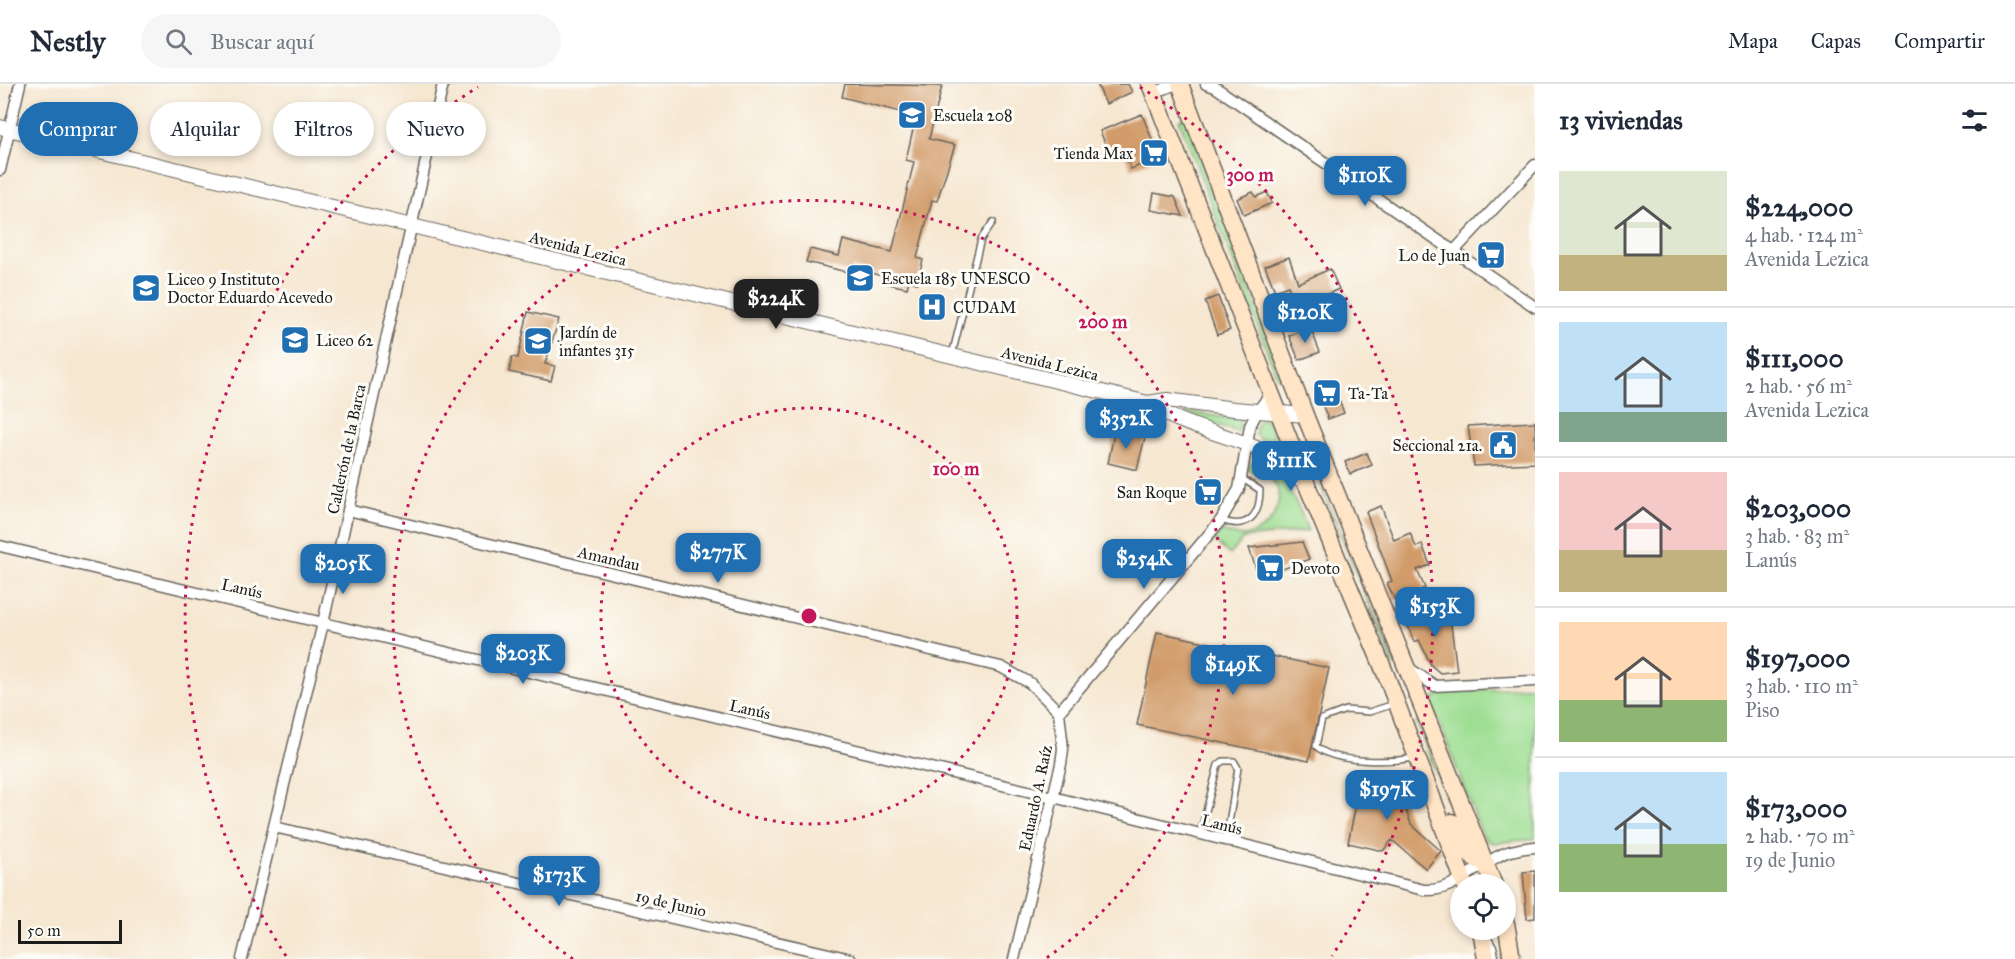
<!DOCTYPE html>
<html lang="es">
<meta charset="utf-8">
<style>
:root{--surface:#fff;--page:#f6f6f7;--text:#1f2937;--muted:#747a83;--line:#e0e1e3;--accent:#1f6fb2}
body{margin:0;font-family:"IM FELL Great Primer",serif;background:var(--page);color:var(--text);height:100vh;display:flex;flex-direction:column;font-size:22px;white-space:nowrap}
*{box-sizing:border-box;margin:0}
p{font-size:20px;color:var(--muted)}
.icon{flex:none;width:33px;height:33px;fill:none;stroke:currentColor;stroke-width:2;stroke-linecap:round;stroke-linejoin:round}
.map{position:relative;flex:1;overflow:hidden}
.drawer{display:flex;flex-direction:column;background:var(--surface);width:480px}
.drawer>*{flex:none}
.top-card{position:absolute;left:18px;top:18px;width:570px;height:54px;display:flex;gap:12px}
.buttons{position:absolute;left:1450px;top:790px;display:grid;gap:12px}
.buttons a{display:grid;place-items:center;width:66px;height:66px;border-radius:50%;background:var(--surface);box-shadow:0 3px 9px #0003;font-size:30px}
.scale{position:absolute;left:18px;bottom:15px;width:104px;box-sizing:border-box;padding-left:6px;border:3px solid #1c1c1c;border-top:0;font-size:16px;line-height:21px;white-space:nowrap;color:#1c1c1c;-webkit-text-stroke:4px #fdfcf7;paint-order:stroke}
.price{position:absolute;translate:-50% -51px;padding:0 14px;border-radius:12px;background:var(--accent);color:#fff;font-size:20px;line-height:39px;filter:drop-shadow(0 2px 3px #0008)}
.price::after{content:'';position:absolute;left:50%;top:36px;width:18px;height:14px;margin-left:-9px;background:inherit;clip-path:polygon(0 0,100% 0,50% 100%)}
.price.selected{background:#222;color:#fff}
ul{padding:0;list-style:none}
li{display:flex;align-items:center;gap:18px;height:150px;padding:0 24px}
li+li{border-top:2px solid var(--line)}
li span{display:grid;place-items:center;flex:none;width:168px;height:120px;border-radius:0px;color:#555}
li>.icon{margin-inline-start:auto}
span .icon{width:72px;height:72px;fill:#fffc;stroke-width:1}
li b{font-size:26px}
h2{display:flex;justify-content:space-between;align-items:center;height:72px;padding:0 24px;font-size:26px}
.tag{padding:0 21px;border-radius:27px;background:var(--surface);box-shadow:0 3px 9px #0003;font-size:21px;line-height:54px}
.tag.selected{background:var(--accent);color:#fff}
header{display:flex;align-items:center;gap:36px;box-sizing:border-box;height:84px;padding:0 30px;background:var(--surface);border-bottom:2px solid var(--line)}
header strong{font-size:28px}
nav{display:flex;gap:33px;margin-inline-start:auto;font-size:21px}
.search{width:420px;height:54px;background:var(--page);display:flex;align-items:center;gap:15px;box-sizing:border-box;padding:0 21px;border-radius:33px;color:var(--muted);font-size:22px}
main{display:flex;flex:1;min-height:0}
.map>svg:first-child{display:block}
.green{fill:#9ede93;stroke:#5d7d58;stroke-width:1.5}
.building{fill:#d29c6a}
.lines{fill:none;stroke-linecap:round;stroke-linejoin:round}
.service-casing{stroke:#68635b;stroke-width:8}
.minor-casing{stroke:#68635b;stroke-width:13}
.tertiary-casing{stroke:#68635b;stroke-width:16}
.secondary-casing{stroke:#68635b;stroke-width:19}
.service{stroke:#fff;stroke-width:5}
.minor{stroke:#fff;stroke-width:10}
.tertiary{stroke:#fff;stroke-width:14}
.secondary{stroke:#ffe4c6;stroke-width:16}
.ring{fill:none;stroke:#c2185b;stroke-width:3;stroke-dasharray:3 6}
.labels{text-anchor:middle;stroke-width:6;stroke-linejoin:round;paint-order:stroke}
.poi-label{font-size:16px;fill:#1c1c1c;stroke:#fdfcf7;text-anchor:start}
.street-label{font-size:16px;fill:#1c1c1c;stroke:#fdfcf7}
.centre{fill:#c2185b;stroke:#fdfcf7;stroke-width:3}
.ring-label{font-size:18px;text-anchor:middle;font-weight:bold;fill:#c2185b;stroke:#fdfcf7;stroke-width:6;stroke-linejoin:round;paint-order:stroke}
</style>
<header>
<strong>Nestly</strong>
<div class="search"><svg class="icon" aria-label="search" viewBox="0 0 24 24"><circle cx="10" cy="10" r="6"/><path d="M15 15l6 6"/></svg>Buscar aquí</div>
<nav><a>Mapa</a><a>Capas</a><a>Compartir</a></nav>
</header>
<main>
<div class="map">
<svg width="1535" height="875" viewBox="0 0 1535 875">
<rect width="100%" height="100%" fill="#fdfcf7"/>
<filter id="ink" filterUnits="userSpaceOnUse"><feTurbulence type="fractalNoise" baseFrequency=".0167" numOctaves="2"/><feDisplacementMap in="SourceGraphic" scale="12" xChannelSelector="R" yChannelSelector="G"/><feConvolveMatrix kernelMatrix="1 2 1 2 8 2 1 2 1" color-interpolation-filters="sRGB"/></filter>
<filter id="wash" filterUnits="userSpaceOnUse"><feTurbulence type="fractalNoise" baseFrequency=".008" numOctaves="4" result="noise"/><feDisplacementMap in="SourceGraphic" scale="24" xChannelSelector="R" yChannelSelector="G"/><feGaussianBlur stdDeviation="1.35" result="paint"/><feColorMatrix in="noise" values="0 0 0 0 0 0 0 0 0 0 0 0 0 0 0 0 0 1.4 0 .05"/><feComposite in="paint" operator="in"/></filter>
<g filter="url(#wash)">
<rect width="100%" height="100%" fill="#f6e7d1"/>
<!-- green -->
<path class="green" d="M 1186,33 L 1282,291 L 1281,295 L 1277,293 L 1179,36 Z
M 1184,327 L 1241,336 L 1238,348 L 1184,329 Z
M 1262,335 L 1269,339 L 1281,370 L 1255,351 L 1257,339 Z
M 1302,356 L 1396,581 L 1394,582 Z
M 1257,376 C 1279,376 1302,429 1308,447 L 1244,454 L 1230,471 L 1214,457 L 1222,447 C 1275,472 1305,387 1247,387 L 1250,380 Z
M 1535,602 L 1535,755 L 1493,759 L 1488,757 L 1482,750 L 1432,620 L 1434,614 L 1445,608 Z
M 1418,637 L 1466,756 L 1464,757 L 1416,638 Z"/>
<g id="blocks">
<!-- building -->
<path class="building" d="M 845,0 L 942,2 L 929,55 L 955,61 L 937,117 L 932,116 L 917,174 L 923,176 L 917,199 L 909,197 L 907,204 L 880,198 L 882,192 L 852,184 L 851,189 L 806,178 L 810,165 L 839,172 L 843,156 L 892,168 L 914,78 L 906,76 L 916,32 L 842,13 Z
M 1097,0 L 1128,0 L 1132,8 L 1106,20 Z
M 1142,30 L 1159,73 L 1131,85 L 1122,64 L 1109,69 L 1100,47 Z
M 1253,108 L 1256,113 L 1267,108 L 1272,119 L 1244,131 L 1237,115 Z
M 1154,109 L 1175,113 L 1183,132 L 1151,126 Z
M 1289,173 L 1298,199 L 1330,185 L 1339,205 L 1297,223 L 1288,202 L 1275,207 L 1265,182 Z
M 1218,212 L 1230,246 L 1217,251 L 1205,217 Z
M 528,228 L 559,235 L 545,280 L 555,282 L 551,297 L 509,288 L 512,273 L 518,274 Z
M 1310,243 L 1320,268 L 1299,276 L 1289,252 Z
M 1332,297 L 1344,329 L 1328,335 L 1315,303 Z
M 1535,338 L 1535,379 L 1474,382 L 1468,342 Z
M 1115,345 L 1145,353 L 1137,386 L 1108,379 Z
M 1367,369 L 1372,381 L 1350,390 L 1345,378 Z
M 1381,422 L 1394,456 L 1410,449 L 1416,463 L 1422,460 L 1430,481 L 1417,486 L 1425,504 L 1395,516 L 1387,499 L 1392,497 L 1366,428 Z
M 1302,458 L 1309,475 L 1259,494 L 1249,464 Z
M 1441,520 L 1451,541 L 1457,587 L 1440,589 L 1431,581 L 1419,556 L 1414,558 L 1405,534 Z
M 1157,548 L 1329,584 L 1309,677 L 1137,641 Z
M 1362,691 L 1395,695 L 1411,740 L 1441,767 L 1426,785 L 1392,756 L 1383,767 L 1348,759 Z
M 1535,787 L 1535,834 L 1527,835 L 1523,788 Z"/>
</g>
</g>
<g filter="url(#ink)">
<use href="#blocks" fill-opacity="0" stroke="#68635b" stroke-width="1.5"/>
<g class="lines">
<!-- service casing -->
<g class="service-casing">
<path id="service" d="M 952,271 L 981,155 L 993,138
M 1221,436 C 1247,446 1260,433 1260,406 L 1241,394
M 1394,620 L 1369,628 L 1346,626 L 1322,635 L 1316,662 C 1334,680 1391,678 1415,674
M 1200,750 L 1218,681 L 1223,677 L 1234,677 L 1238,684 L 1226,757
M 1488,854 L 1494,864 L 1496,875"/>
</g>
<!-- minor casing -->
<g class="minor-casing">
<path id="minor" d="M 1206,0 L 1215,3 L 1535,223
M 1154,9 L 1176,0
M 0,86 L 20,0
M 1454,167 L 1535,81
M 348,426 L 1001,583 L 1030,599 L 1059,628
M 0,462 L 1053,713 L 1424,806 C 1452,808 1471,786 1495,774 C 1507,766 1521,764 1535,763
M 1407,583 L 1435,602 L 1535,597
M 274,743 L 851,875
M 242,875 L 323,539 L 443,0
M 1014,875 L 1061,680 L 1063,665 L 1059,628 L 1221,436 L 1239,405 L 1250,342 L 1257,328 L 1271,309"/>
</g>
<!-- tertiary casing -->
<g class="tertiary-casing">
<path id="tertiary" d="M 0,43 L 1148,319 C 1183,344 1227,349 1265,368 C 1281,376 1293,388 1305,400
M 1148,319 L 1167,316 L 1234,325 L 1305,331"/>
</g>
<!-- secondary casing -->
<g class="secondary-casing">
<path id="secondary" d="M 1150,0 L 1307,401 L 1386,591 L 1465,801
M 1180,0 L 1305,331 L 1494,801
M 1452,738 C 1460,757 1465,774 1486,779
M 1506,839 L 1512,875
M 1481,846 L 1486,875"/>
</g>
<!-- service -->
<use href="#service" class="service"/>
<!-- minor -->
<use href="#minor" class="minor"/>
<!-- tertiary -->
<use href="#tertiary" class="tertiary"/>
<!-- secondary -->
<use href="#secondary" class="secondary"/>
</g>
</g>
<!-- distance rings -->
<g class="ring">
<circle cx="809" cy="532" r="208"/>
<path d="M573 875A416 416 0 1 1 1045 875"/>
<path d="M286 872A624 624 0 0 1 478 3M1140 3A624 624 0 0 1 1332 872"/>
</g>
<!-- icons -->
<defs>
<g id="school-square" transform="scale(1.5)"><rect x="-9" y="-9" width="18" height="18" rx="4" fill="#1f6fb2" stroke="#fdfcf7"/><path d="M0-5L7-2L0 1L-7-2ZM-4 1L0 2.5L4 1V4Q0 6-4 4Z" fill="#fff"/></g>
<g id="supermarket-square" transform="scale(1.5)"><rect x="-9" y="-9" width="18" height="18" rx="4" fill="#1f6fb2" stroke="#fdfcf7"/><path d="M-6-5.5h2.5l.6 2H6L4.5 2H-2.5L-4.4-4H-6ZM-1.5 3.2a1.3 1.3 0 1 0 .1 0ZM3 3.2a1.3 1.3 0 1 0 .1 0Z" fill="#fff"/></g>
<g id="hospital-square" transform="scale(1.5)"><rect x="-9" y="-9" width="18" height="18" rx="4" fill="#1f6fb2" stroke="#fdfcf7"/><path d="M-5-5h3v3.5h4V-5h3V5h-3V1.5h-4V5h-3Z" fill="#fff"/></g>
<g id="civic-square" transform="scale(1.5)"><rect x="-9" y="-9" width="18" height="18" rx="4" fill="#1f6fb2" stroke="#fdfcf7"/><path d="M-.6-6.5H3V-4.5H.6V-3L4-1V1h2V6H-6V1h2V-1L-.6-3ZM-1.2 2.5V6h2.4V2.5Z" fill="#fff"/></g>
</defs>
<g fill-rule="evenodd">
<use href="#school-square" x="912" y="31"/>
<use href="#supermarket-square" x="1154" y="69"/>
<use href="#supermarket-square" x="1491" y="171"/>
<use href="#school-square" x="860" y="194"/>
<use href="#school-square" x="146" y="204"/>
<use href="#hospital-square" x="932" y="223"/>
<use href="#school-square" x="295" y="256"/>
<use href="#school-square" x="538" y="257"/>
<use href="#supermarket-square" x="1327" y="309"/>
<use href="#civic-square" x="1503" y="361"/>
<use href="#supermarket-square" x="1208" y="408"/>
<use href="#supermarket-square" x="1270" y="484"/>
</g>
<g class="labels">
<!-- poi labels -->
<g class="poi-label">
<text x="933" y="37">Escuela 208</text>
<text x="1133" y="75" text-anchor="end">Tienda Max</text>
<text x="1470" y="177" text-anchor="end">Lo de Juan</text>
<text x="881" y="200">Escuela 185 UNESCO</text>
<text x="167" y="201">Liceo 9 Instituto<tspan x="167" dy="18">Doctor Eduardo Acevedo</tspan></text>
<text x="953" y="229">CUDAM</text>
<text x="559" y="254">Jardín de<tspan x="559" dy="18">infantes 315</tspan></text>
<text x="316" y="262">Liceo 62</text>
<text x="1348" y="315">Ta-Ta</text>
<text x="1482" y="367" text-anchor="end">Seccional 21a.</text>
<text x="1187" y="414" text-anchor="end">San Roque</text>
<text x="1291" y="490">Devoto</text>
</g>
<!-- street labels -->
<g class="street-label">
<text transform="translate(578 164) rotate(14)" y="6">Avenida Lezica</text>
<text transform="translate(1050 279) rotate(14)" y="6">Avenida Lezica</text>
<text transform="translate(346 365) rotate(-78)" y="6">Calderón de la Barca</text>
<text transform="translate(609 474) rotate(13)" y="6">Amandau</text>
<text transform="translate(242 504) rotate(13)" y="6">Lanús</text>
<text transform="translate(750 625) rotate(13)" y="6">Lanús</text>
<text transform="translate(1035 714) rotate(-78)" y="6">Eduardo A. Raíz</text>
<text transform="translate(1222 740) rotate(14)" y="6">Lanús</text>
<text transform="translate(671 819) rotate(13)" y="6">19 de Junio</text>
</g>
</g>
<circle cx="809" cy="532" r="9" class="centre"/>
<g class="ring-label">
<text x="1250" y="97">300 m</text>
<text x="1103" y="244">200 m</text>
<text x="956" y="391">100 m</text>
</g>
</svg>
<div class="buttons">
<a><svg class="icon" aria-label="locate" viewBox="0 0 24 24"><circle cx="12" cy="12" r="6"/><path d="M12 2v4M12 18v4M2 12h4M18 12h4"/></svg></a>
</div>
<div class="scale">50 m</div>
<b class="price" style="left:1365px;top:123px">$110K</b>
<b class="price selected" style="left:776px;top:246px">$224K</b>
<b class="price" style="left:1305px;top:260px">$120K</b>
<b class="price" style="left:1126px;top:366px">$352K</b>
<b class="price" style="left:1291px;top:408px">$111K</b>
<b class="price" style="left:718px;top:500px">$277K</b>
<b class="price" style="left:1144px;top:506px">$254K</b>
<b class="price" style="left:343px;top:511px">$205K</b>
<b class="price" style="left:1435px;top:554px">$153K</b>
<b class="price" style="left:523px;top:601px">$203K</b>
<b class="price" style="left:1233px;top:612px">$149K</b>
<b class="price" style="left:1387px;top:737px">$197K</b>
<b class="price" style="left:559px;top:823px">$173K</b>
<div class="top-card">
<a class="tag selected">Comprar</a>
<a class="tag">Alquilar</a>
<a class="tag">Filtros</a>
<a class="tag">Nuevo</a>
</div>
</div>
<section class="drawer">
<h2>13 viviendas<svg class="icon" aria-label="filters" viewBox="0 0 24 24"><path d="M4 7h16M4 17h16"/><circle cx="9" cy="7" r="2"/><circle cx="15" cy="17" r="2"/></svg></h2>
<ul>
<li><span style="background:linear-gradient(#dfe7d0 70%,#c2b280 0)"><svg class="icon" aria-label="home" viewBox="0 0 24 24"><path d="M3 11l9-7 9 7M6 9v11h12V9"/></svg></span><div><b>$224,000</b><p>4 hab. · 124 m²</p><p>Avenida Lezica</p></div></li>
<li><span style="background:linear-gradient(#bfe0f5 75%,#7fa58c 0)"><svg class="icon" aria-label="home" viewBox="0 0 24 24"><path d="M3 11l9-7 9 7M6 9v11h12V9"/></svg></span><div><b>$111,000</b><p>2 hab. · 56 m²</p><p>Avenida Lezica</p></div></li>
<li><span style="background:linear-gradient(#f6c9c9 65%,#c2b280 0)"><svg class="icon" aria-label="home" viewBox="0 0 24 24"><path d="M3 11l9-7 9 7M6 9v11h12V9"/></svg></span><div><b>$203,000</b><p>3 hab. · 83 m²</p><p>Lanús</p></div></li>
<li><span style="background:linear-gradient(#ffd9b3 65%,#8fb573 0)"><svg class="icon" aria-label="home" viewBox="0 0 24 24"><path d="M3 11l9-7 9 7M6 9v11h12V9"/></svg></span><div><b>$197,000</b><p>3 hab. · 110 m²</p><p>Piso</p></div></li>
<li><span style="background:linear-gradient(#bfe0f5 60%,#8fb573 0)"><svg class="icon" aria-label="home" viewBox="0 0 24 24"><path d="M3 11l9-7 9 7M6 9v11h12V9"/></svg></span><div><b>$173,000</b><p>2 hab. · 70 m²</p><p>19 de Junio</p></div></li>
</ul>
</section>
</main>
